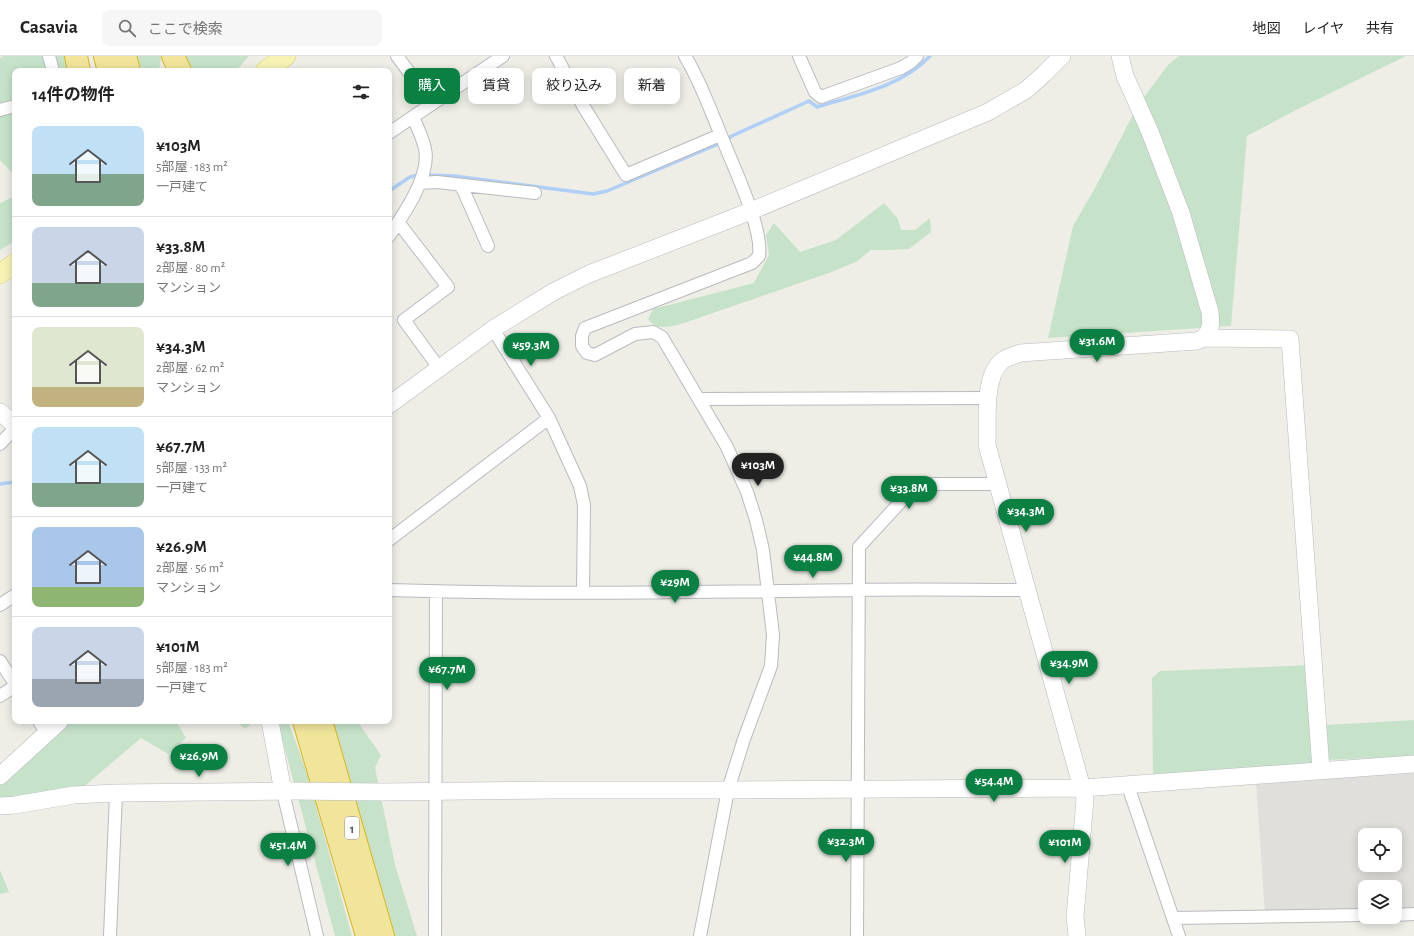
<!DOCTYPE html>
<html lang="ja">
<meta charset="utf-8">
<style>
:root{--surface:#fff;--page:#f6f6f6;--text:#222;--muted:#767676;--line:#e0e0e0;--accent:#0b8043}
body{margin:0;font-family:"Alegreya Sans","Noto Sans JP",sans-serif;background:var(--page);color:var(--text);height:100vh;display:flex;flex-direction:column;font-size:15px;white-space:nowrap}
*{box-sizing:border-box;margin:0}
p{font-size:13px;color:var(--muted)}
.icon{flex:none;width:22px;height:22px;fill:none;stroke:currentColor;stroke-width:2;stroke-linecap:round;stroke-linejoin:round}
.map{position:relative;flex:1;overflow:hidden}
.panel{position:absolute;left:12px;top:12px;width:380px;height:656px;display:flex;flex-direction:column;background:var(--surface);border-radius:8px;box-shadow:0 2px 10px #0003}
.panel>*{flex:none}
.guide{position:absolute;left:404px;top:12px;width:380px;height:36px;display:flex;gap:8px}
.buttons{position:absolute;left:1358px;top:772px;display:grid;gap:8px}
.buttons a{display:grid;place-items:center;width:44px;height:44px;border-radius:8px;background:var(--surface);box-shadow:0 2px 10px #0003;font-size:20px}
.price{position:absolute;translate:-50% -34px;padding:0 9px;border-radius:14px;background:var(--accent);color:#fff;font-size:13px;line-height:26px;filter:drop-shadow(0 1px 2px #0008)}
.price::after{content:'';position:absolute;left:50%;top:24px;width:12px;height:9px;margin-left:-6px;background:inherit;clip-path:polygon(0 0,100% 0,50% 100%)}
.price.active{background:#222;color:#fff}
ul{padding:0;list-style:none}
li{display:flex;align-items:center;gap:12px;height:100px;padding:0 20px}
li+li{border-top:1px solid var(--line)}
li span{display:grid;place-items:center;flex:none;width:112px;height:80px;border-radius:8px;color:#555}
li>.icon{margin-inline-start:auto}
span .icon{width:48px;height:48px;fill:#fffc;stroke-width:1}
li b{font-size:17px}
h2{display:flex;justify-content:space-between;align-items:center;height:48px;padding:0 20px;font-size:17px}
.tag{padding:0 14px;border-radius:8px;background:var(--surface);box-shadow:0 2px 10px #0003;font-size:14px;line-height:36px}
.tag.active{background:var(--accent);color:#fff}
header{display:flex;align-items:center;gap:24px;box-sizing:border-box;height:56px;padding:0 20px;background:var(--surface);border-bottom:1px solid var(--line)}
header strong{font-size:19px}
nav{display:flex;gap:22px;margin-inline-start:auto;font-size:14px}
.search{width:280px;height:36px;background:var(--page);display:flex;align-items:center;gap:10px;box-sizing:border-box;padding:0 14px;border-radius:8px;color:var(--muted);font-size:15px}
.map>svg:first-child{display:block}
.industrial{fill:#e0dfdb;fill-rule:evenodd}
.green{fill:#c6e3c9}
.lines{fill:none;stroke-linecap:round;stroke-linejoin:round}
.stream{stroke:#afcff6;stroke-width:3.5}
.street-casing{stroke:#b8babe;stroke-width:14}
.secondary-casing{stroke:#b8b9be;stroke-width:18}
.primary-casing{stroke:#e2ce6c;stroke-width:20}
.highway-casing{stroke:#dbb41a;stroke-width:24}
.street{stroke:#fff;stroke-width:12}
.secondary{stroke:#fff;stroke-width:17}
.primary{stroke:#f6f3b4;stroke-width:19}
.highway{stroke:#f1e59b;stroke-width:22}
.secondary-bridge-casing{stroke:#b8b9be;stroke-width:18;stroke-linecap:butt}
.secondary-bridge{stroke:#fff;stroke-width:17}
.labels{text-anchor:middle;stroke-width:4;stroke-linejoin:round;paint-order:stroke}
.shield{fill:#fff;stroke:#8e9093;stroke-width:1}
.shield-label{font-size:13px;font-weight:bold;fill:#5e6065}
</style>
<header>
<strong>Casavia</strong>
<div class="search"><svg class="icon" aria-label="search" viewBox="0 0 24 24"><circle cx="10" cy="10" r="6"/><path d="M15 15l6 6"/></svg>ここで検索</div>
<nav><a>地図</a><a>レイヤ</a><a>共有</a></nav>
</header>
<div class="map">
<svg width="1414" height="880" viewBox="0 0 1414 880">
<rect width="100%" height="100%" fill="#eeeee7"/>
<!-- industrial -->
<path class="industrial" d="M 1414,715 L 1414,854 L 1395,855 L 1395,831 L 1365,831 L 1365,855 L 1265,858 L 1256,726 ZM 1365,779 L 1395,779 L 1395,809 L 1365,809 Z"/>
<!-- green -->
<path class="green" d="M 3,0 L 74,0 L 78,15 L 15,15 L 15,120 L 0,104 L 0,2 Z
M 137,0 L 161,0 L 159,15 L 142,15 Z
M 179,0 L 249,0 L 236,15 L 187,15 Z
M 1179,0 L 1406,0 L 1296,54 L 1247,80 L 1231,270 L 1048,282 L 1073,170 L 1095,132 L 1138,49 L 1168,9 Z
M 15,140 L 15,185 L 0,194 L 0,147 Z
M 884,147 L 898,163 L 901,174 L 915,174 L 930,162 L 931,176 L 909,193 L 888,194 L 871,194 L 856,206 L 829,217 L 678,269 C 667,271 655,274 648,263 L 653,253 L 754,227 L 769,199 L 766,179 L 774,167 L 800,196 L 836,184 Z
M 1314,609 L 1321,714 L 1153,728 L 1152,622 L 1160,615 Z
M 1414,664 L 1414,700 L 1328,704 L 1326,669 Z
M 59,665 L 176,665 L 186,682 L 168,698 L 141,682 L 74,739 L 0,750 L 0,720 Z
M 236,665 L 255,665 L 245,673 Z
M 265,665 L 288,665 L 307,717 L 352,880 L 335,880 L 283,686 Z
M 327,665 L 357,665 L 381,699 L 375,712 L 395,809 L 417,880 L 392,880 Z
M 0,814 L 9,836 L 0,838 Z"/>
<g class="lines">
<!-- stream -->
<path class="stream" d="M 426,119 L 454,120 L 593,138 L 607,135 L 716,89 L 734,79 L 809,45 L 817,51 C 856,39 901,31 930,0
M 389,135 L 410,121 L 419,119
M 0,428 L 15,426"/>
<!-- street casing -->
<g class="street-casing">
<path id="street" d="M 49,0 L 53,15
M 397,0 L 432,47
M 556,0 L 582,48 L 626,119 L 720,79
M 685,0 C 701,26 711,56 723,84 C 734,113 763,171 759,200 L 752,207 L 585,272 L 582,280 L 582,290 L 587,297 L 595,299 L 635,278 L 653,276 L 662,281 L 727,391 L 747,436 L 756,464 L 763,494 L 773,579 L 771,610 L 744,683 L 728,734 L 700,880
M 799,0 L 815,36 L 821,41 L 901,12 L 911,6 L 917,0
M 0,54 L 15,50
M 389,77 L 503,0
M 420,127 L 437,126 L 535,137
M 461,129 L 488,190
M 398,166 L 448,231 L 404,264 L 439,312
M 389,180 C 404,158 431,119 425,93 C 423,82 417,71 413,61
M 493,273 L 549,362 L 580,430 L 584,449 L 583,536
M 699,343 L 988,342
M 0,388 L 15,372
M 389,484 L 549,362
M 389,534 C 545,539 701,536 857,534 C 914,533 970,534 1027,534
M 0,549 L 15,539
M 0,605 L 15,628
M 0,640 L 15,630
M 39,665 L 47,678
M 1128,730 L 1179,880
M 283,736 L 317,880
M 1395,859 L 1414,858
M 1173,862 L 1365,859
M 110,880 L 116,737
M 435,880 L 436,535
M 857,880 L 859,491 L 917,428 L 998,428"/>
</g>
<!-- secondary casing -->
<g class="secondary-casing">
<path id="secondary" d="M 1120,0 L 1125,20 L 1150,76 L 1181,157 L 1210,256 C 1211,267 1212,273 1204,282
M 389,349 L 493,273 L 553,236 L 589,218 L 751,155 L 988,56 L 1026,34 L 1044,18 L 1062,0
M 0,356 L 15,369
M 270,665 L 283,736
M 0,720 L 60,665
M 381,736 L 549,734 L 728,734 L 1083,732 L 1414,708
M 0,750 L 15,749 L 74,739 L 116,737 L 292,735
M 1077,880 L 1075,861 L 1085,743 L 987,389 C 988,366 983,320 1002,305 C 1006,301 1014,300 1020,297 L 1197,285 L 1204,282 L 1290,283 L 1321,714"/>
</g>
<!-- primary casing -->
<g class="primary-casing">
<path id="primary" d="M 265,15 L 286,0
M 0,218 L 15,207"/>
</g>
<!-- highway casing -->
<g class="highway-casing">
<path id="highway" d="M 76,0 L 79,15
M 105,0 L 109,15
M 125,0 L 129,15
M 173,0 L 180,15
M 304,665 L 367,880
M 321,665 L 383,880"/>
</g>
<!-- street -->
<use href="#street" class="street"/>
<!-- secondary -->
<use href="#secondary" class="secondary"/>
<!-- primary -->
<use href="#primary" class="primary"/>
<!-- highway -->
<use href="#highway" class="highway"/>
<!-- secondary-bridge casing -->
<g class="secondary-bridge-casing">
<path id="secondary-bridge" d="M 292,735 L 381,736"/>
</g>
<!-- secondary-bridge -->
<use href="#secondary-bridge" class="secondary-bridge"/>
</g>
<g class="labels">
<!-- shield labels -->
<rect class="shield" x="345" y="761" width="14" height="22" rx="3"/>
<g class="shield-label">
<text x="352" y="777">1</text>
</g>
</g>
</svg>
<div class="buttons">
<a><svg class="icon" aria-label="locate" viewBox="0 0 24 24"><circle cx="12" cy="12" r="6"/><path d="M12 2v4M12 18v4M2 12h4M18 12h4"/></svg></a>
<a><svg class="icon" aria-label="layers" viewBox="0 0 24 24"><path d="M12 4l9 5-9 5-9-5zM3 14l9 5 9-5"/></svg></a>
</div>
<b class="price" style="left:1097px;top:307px">¥31.6M</b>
<b class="price" style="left:531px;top:311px">¥59.3M</b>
<b class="price active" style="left:758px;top:431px">¥103M</b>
<b class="price" style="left:909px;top:454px">¥33.8M</b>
<b class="price" style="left:1026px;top:477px">¥34.3M</b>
<b class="price" style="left:813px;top:523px">¥44.8M</b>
<b class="price" style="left:675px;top:548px">¥29M</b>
<b class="price" style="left:1069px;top:629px">¥34.9M</b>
<b class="price" style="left:447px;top:635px">¥67.7M</b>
<b class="price" style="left:199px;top:722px">¥26.9M</b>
<b class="price" style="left:994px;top:747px">¥54.4M</b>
<b class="price" style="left:846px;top:807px">¥32.3M</b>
<b class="price" style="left:1065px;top:808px">¥101M</b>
<b class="price" style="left:288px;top:811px">¥51.4M</b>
<div class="guide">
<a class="tag active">購入</a>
<a class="tag">賃貸</a>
<a class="tag">絞り込み</a>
<a class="tag">新着</a>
</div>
<section class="panel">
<h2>14件の物件<svg class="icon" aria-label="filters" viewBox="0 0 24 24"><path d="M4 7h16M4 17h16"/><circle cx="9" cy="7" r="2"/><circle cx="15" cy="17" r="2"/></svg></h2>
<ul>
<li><span style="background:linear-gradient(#bfe0f5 60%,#7fa58c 0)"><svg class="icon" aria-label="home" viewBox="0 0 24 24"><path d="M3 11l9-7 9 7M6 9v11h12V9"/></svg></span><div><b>¥103M</b><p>5部屋 · 183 m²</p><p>一戸建て</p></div></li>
<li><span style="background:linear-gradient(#c9d6e8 70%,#7fa58c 0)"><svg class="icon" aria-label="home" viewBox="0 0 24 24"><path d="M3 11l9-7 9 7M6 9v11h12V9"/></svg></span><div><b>¥33.8M</b><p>2部屋 · 80 m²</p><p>マンション</p></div></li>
<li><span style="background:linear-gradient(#dfe7d0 75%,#c2b280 0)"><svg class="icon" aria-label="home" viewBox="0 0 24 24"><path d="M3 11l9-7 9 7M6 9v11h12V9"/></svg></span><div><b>¥34.3M</b><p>2部屋 · 62 m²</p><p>マンション</p></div></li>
<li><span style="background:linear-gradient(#bfe0f5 70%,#7fa58c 0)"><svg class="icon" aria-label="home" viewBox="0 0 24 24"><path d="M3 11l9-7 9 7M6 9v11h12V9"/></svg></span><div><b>¥67.7M</b><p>5部屋 · 133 m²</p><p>一戸建て</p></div></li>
<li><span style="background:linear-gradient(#a9c7e8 75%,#8fb573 0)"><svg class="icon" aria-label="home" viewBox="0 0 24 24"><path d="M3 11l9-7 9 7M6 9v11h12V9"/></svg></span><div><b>¥26.9M</b><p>2部屋 · 56 m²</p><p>マンション</p></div></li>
<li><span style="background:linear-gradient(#c9d6e8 65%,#9aa5b1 0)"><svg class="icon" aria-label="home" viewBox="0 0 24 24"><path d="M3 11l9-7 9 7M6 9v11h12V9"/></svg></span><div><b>¥101M</b><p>5部屋 · 183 m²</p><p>一戸建て</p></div></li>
</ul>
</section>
</div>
